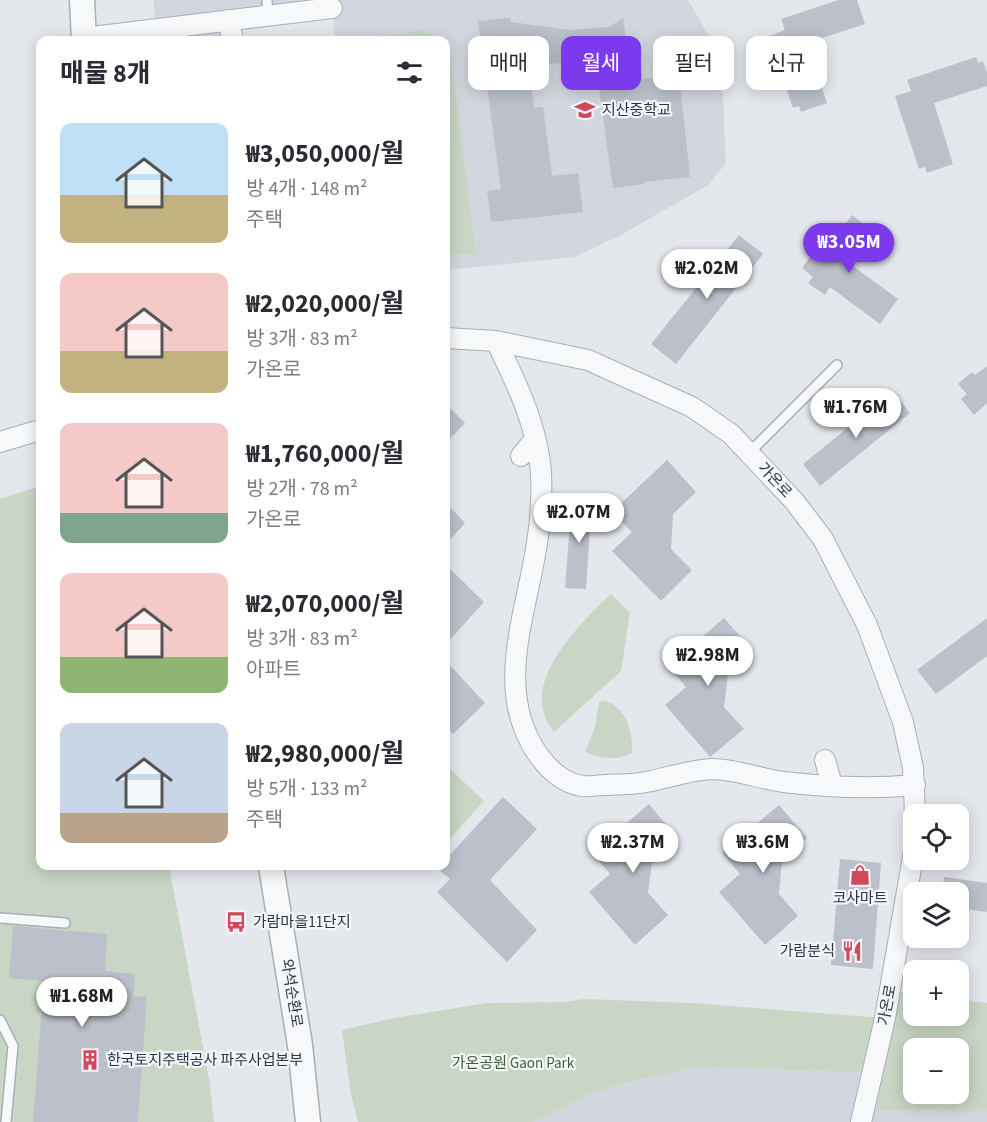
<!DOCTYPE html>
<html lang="ko">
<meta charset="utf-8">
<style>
:root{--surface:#fff;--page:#f7f7f7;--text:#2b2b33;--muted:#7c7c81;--accent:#7c3aed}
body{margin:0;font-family:"Source Sans 3","Noto Sans KR",sans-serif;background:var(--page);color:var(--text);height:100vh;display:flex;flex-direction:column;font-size:22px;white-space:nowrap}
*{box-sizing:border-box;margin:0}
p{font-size:20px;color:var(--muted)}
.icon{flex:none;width:33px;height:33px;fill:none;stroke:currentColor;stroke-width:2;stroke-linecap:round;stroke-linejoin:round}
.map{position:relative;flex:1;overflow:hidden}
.panel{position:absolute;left:36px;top:36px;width:414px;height:834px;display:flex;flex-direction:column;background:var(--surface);border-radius:12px;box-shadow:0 3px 15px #0003}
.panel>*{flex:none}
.top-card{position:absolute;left:468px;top:36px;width:429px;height:54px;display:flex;gap:12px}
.buttons{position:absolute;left:903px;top:804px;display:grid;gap:12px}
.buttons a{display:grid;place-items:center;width:66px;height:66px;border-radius:12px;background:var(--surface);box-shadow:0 3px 15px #0003;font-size:30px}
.price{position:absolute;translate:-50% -51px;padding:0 14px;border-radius:21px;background:#fff;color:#222;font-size:20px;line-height:39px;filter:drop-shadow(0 2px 3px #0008)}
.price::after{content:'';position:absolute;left:50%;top:36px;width:18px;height:14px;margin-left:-9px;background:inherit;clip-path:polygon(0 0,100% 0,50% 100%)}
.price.on{background:var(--accent);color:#fff}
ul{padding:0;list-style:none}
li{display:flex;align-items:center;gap:18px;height:150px;padding:0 24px}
li span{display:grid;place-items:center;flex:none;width:168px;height:120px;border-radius:12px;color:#555}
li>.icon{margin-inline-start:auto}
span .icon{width:72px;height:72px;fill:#fffc;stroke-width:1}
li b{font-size:26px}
h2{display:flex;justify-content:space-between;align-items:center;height:72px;padding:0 24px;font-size:26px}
.chip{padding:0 21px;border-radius:12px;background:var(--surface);box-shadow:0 3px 15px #0003;font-size:21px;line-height:54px}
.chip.on{background:var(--accent);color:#fff}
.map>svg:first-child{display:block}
.built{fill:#d2d6de}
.green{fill:#c9d6c5;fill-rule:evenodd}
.building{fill:#bbc0ca}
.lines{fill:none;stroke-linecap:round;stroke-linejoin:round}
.service-casing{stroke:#a9aeb7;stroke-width:12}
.minor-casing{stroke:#a9aeb7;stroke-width:22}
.tertiary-casing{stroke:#a9aeb7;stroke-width:27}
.service{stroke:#f7f8fa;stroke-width:9}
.minor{stroke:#f7f8fa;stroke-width:20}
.tertiary{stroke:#f7f8fa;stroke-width:24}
.labels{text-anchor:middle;stroke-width:4.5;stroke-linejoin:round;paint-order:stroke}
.poi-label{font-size:15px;fill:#2b3445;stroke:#f4f6f9;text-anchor:start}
.street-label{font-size:15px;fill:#2b3445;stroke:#f4f6f9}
.park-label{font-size:15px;fill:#3f6138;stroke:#f4f6f9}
</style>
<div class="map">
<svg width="987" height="1122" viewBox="0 0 987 1122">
<rect width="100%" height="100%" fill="#e4e7ec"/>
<!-- built -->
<path class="built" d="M 154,0 L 688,0 L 721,57 L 726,163 L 708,185 L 621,235 L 575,257 L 446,270 L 446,40 L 335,40 L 332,9 L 229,20 L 233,40 L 124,40 L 155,29 Z
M 707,1067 L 838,1072 L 872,1072 L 864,1110 L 987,1111 L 987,1122 L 533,1122 L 586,1096 L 638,1079 L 670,1071 Z"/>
<!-- green -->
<path class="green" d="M 426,30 L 442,40 L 355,40 Z
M 446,43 L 449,45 L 476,254 L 446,254 Z
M 40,486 L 40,866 L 169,866 L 209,1079 L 214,1122 L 0,1122 L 0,499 Z
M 611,594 L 630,613 L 621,671 L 554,732 C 515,685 579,625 611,594 Z
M 605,701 C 627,708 633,732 632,753 C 615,761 601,759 585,752 L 595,728 L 599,702 Z
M 449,768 L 484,801 L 446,843 L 446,772 Z
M 890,990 L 913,994 L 914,1016 L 958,1016 L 959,1000 L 987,1003 L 987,1111 L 864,1110 L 872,1072 L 838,1072 L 707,1067 L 687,1069 L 638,1079 L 586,1096 L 533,1122 L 358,1122 L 351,1095 L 342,1030 L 394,1018 L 487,1003 L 563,1002 L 585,999 L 692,1003 L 883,1018 ZM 914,1048 L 958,1048 L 958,1094 L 914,1094 Z"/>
<!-- building -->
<path class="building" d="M 839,0 L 857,0 L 865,24 L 807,43 L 827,103 L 801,112 L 799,106 L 793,108 L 769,36 L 785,30 L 781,19 Z
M 510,18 L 511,22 L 570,30 L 609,27 L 623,18 L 626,39 L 637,38 L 642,79 L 679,75 L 690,177 L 643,182 L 644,184 L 613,188 L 595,60 L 529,66 L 534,108 L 543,107 L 552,176 L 578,173 L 583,212 L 491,222 L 487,191 L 501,189 L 478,21 Z
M 976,57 L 978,63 L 983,61 L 987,73 L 987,86 L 934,103 L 953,164 L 927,173 L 925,167 L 919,169 L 895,96 L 911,91 L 907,80 Z
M 852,215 L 870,229 L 846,261 L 898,299 L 880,324 L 830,287 L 825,295 L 808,283 L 813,277 L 802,268 L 812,254 L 816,256 L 822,248 L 826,251 Z
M 739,235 L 763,254 L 676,364 L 651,344 Z
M 987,366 L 987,403 L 974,415 L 961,399 L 967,394 L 958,384 L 972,372 L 975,375 Z
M 893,391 L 910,413 L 820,486 L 803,464 Z
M 446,404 L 465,423 L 446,443 Z
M 667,460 L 696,492 L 673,514 L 671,549 L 692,570 L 661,601 L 612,551 L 632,532 L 612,512 Z
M 572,498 L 592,499 L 586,589 L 565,588 Z
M 446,503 L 465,523 L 446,544 Z
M 446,565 L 484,602 L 446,644 Z
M 724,618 L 753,651 L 728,672 L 727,683 L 724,707 L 744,729 L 710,757 L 665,705 L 686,687 L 668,666 Z
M 987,618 L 987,656 L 936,694 L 917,670 Z
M 446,661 L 485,703 L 453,734 L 446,727 Z
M 503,797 L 537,829 L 490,880 L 537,930 L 507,962 L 437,892 L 450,879 L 437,868 L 439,866 L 446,866 L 446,859 Z
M 649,804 L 677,838 L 652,858 L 651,870 L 648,893 L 668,915 L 635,945 L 589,892 L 610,874 L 592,853 Z
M 779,805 L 807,838 L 783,859 L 781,870 L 779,894 L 798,916 L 765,945 L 719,892 L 740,874 L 722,853 Z
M 840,859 L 881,863 L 873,969 L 831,965 Z
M 944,877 L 987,883 L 987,912 L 958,908 L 958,892 L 942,892 Z
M 13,926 L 107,934 L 105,971 L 135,974 L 133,996 L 147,997 L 138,1122 L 33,1122 L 44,981 L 9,978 Z"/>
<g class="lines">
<!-- service casing -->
<g class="service-casing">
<path id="service" d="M 267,0 L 268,15
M 749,453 L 837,365
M 0,918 L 65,923
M 0,1020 L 13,1046 L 6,1122"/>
</g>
<!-- minor casing -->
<g class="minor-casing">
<path id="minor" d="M 228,20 L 233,40
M 84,38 L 332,8
M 446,338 L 496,341 L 588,360 L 692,407 L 731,434 L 795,502 L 823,539 L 867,625 L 903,722 L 913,768 L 915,814
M 496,341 C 516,382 538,427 541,473 C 542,494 541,515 538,536 C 529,608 491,690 539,756 C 550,771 563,783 582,786 C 589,787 598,785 605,785 C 618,784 632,785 646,782 C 668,778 690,770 712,769 C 736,769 760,779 784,782 C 825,787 873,789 915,785
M 0,442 L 40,430
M 521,456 L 535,439
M 825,760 L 832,785
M 861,1122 L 885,1018 L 914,851"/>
</g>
<!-- tertiary casing -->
<g class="tertiary-casing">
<path id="tertiary" d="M 82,0 L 84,40
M 271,866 L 300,1045 L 308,1122"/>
</g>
<!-- service -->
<use href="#service" class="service"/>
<!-- minor -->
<use href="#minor" class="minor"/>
<!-- tertiary -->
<use href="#tertiary" class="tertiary"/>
</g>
<!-- icons -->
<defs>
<g id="school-bare" transform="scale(1.62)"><path d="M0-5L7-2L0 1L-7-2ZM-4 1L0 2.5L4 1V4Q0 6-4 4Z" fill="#d1495b" stroke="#f4f6f9" stroke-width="2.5" paint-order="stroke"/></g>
<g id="shop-bare" transform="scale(1.62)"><path d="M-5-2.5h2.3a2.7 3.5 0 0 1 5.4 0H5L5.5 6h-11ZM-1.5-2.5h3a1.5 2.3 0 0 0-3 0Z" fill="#d1495b" stroke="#f4f6f9" stroke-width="2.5" paint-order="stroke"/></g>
<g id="bus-bare" transform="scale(1.62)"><path d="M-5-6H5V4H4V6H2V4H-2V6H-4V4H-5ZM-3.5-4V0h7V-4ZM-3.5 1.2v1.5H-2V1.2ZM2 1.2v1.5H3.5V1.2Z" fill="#d1495b" stroke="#f4f6f9" stroke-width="2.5" paint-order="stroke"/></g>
<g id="restaurant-bare" transform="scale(1.62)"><path d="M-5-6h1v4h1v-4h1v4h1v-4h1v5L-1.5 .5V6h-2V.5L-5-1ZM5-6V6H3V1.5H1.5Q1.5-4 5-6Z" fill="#d1495b" stroke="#f4f6f9" stroke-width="2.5" paint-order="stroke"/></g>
<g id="building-bare" transform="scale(1.62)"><path d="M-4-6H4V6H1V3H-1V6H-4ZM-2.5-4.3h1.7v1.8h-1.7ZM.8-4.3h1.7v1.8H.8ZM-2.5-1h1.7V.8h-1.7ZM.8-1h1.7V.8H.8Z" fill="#d1495b" stroke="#f4f6f9" stroke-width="2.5" paint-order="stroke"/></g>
</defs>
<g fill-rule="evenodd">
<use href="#school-bare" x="585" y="110"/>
<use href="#shop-bare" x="860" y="875"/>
<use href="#bus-bare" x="236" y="922"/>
<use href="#restaurant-bare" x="852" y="951"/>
<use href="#building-bare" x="90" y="1060"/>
</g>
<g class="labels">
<!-- poi labels -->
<g class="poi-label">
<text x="602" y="115">지산중학교</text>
<text x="860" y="903" text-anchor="middle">코사마트</text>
<text x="253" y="927">가람마을11단지</text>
<text x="835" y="956" text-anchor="end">가람분식</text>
<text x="107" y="1065">한국토지주택공사 파주사업본부</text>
</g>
<!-- street labels -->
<g class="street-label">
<text transform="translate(775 480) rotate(47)" y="5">가온로</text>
<text transform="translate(292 993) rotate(81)" y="5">와석순환로</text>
<text transform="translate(887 1005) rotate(-79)" y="5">가온로</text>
</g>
<!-- park labels -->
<g class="park-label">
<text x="513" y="1068">가온공원 Gaon Park</text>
</g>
</g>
</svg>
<div class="buttons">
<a><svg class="icon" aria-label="locate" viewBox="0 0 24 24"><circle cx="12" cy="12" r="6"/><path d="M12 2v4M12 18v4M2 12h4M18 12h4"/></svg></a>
<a><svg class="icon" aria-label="layers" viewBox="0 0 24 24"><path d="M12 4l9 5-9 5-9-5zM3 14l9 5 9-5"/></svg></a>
<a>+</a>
<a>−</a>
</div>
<b class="price on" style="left:849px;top:274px">₩3.05M</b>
<b class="price" style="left:707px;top:300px">₩2.02M</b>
<b class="price" style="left:856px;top:439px">₩1.76M</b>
<b class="price" style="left:579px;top:544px">₩2.07M</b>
<b class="price" style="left:708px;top:687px">₩2.98M</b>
<b class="price" style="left:633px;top:874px">₩2.37M</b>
<b class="price" style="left:763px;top:874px">₩3.6M</b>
<b class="price" style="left:82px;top:1028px">₩1.68M</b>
<div class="top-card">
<a class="chip">매매</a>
<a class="chip on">월세</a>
<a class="chip">필터</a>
<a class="chip">신규</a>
</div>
<section class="panel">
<h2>매물 8개<svg class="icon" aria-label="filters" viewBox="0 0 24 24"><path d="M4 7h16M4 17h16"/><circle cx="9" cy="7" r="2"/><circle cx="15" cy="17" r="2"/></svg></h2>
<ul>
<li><span style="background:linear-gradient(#bfe0f5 60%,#c2b280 0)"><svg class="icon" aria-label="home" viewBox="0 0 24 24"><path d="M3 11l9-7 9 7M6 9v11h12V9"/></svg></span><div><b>₩3,050,000/월</b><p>방 4개 · 148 m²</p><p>주택</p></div></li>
<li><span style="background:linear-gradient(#f6c9c9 65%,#c2b280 0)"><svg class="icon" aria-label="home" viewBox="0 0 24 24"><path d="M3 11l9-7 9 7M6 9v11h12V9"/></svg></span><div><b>₩2,020,000/월</b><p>방 3개 · 83 m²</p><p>가온로</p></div></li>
<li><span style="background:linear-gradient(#f6c9c9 75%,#7fa58c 0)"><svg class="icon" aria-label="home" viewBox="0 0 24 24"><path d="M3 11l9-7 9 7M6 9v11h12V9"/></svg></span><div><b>₩1,760,000/월</b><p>방 2개 · 78 m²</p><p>가온로</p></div></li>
<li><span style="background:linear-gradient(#f6c9c9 70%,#8fb573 0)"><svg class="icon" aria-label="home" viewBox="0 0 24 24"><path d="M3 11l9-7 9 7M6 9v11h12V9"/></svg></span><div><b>₩2,070,000/월</b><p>방 3개 · 83 m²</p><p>아파트</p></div></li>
<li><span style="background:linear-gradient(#c9d6e8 75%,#b9a48a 0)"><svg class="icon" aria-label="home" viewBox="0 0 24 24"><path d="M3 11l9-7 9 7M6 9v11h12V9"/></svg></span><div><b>₩2,980,000/월</b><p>방 5개 · 133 m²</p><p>주택</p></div></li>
</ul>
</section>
</div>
